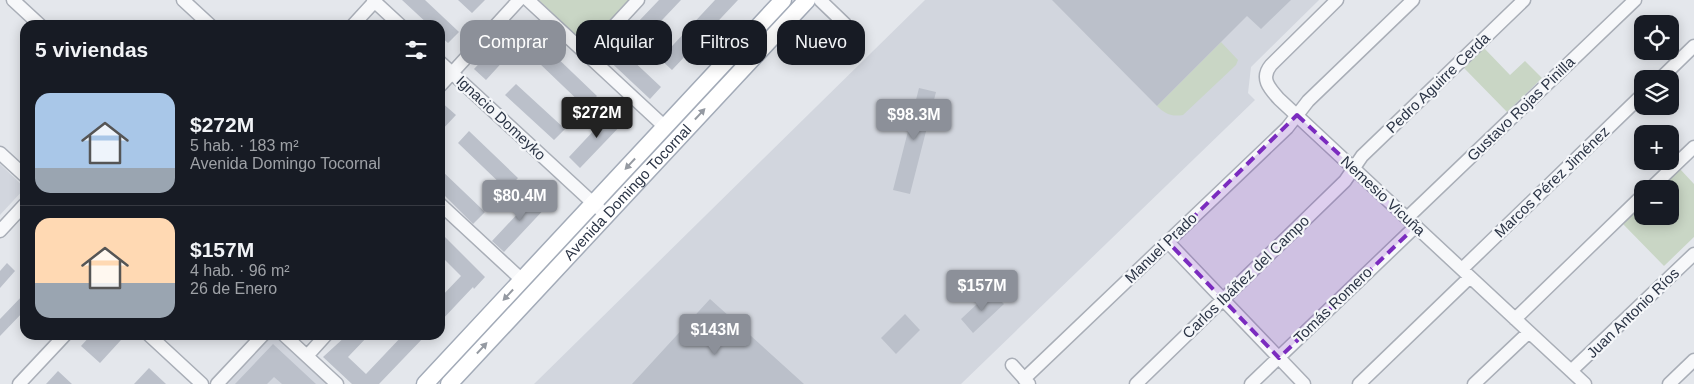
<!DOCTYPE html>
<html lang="es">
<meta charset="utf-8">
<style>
:root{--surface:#171b24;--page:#242831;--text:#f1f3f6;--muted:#9ea1a6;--line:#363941;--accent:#8c9099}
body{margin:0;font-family:Helvetica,sans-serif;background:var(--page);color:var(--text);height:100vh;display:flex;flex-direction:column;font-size:19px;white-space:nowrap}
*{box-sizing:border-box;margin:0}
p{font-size:16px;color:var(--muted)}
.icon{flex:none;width:28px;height:28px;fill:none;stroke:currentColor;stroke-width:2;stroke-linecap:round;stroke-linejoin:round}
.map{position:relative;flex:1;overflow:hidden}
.sheet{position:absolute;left:20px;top:20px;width:425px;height:320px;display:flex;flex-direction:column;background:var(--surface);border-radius:15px;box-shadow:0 2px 12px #0003}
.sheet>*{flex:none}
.hud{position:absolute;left:460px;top:20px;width:475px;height:45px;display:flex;gap:10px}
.tools{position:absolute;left:1634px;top:15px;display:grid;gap:10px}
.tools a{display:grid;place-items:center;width:45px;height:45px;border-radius:10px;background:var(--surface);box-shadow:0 2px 12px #0003;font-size:25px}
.price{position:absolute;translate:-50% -42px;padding:0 11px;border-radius:5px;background:var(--accent);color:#fff;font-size:16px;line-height:32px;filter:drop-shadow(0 1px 2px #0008)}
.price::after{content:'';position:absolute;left:50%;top:30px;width:15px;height:11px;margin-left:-8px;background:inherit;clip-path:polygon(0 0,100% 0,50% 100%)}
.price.current{background:#222;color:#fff}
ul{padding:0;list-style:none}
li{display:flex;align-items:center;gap:15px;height:125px;padding:0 15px}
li+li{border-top:1px solid var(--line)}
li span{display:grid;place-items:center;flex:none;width:140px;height:100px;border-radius:15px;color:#555}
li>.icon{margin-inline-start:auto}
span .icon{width:60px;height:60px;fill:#fffc;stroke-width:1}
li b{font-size:21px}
h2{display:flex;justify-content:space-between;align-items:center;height:60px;padding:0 15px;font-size:21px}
.tag{padding:0 18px;border-radius:15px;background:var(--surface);box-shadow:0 2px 12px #0003;font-size:18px;line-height:45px}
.tag.current{background:var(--accent);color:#fff}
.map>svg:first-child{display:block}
.built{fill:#d2d6de}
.green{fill:#c9d6c5}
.building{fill:#bbc0ca}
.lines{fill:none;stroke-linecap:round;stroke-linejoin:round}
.minor-casing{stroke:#a9aeb7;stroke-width:15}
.major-casing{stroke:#a3abb8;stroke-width:19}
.minor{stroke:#f7f8fa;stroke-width:12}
.major{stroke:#fff;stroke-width:16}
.oneway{fill:#959aa2}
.marked{fill:#7b2cbf;fill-opacity:0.2;stroke:#7b2cbf;stroke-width:4;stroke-dasharray:10 6;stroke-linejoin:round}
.labels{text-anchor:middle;stroke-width:4.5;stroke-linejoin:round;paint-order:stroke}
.street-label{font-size:15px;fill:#2b3445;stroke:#f4f6f9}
</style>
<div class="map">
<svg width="1694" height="384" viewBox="0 0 1694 384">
<rect width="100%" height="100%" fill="#e4e7ec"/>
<!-- built -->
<path class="built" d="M 925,0 L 1319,0 L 1251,67 L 1248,93 L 1255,100 L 961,384 L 534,384 Z
M 0,164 L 25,188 L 0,215 Z
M 280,337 L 330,384 L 225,384 L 267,338 Z"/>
<!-- green -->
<path class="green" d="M 539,0 L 631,0 L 592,41 L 585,44 Z
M 1221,42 L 1238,60 L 1236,65 L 1183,115 C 1172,117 1165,114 1157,106 Z
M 1484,48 L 1510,75 L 1525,61 L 1542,78 L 1507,112 L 1464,68 Z
M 1680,169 L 1694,184 L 1694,237 L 1664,266 L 1623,224 L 1642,205 L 1642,216 L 1670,216 L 1670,189 L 1659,189 Z"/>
<!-- building -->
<path class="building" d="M 402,0 L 425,0 L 459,32 L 448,43 L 440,36 L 440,25 L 429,25 Z
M 458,0 L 485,0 L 472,13 Z
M 659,0 L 681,0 L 628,56 L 661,87 L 650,99 L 603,55 L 614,44 L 616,45 Z
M 715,0 L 738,0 L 672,70 L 660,59 Z
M 1052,0 L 1291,0 L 1261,29 L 1247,16 L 1157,106 Z
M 519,21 L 530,32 L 486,80 L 474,69 Z
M 550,51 L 597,96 L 586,108 L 539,63 Z
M 516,84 L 565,129 L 554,140 L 505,95 Z
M 919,88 L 936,92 L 910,194 L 893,190 Z
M 440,101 L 456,115 L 440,132 Z
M 613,110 L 625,121 L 580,168 L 569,157 Z
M 469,131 L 518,178 L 507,190 L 458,143 Z
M 440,169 L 485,212 L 473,224 L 440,191 Z
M 537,193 L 549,204 L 504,252 L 492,241 Z
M 440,232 L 485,277 L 474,289 L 473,287 L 440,322 L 440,298 L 461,276 L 440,255 Z
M 7,263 L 15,271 L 0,288 L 0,271 Z
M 991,291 L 1004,304 L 973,333 L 961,319 Z
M 25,293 L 25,310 L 0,336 L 0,319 Z
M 710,299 L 740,326 L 804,384 L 632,384 Z
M 905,314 L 920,330 L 896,354 L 881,338 Z
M 91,335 L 115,335 L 121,340 L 100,363 L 81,346 Z
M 347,335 L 369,335 L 348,357 L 366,374 L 403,335 L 426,335 L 379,384 L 352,384 L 323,357 Z
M 273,344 L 316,384 L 282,384 L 274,377 L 267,384 L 235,384 Z
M 149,368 L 166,384 L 134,384 Z
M 58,371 L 72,384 L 46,384 Z"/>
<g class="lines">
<!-- minor casing -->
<g class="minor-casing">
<path id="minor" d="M 13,0 L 40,25
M 183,0 L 210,25
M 373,0 L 400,25
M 528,0 L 665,127
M 820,0 L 845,24
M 1337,0 L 1271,65 C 1260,78 1269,88 1279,99 L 1585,384
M 353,25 L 376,0
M 587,55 L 638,0
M 440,62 L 606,215
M 1660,79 L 1694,46
M 440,86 L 519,0
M 0,153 L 25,176
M 1650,189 L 1694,147
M 440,204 L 522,280
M 1407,218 L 1635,0
M 0,231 L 25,204
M 1168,242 L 1304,384
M 1462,269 L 1642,95
M 1515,319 L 1642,196
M 149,335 L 202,384
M 284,335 L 337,384
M 307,356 L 326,335
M 1012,365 L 1029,384
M 1571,371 L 1694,254
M 1024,379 L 1287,128 L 1308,101 L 1413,0
M 19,384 L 65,335
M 217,384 L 263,335
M 1136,384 L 1345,181 L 1362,156 L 1524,0
M 1251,384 L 1416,226
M 1359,384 L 1470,277
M 1474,384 L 1529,332
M 1669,384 L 1694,360"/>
</g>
<!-- major casing -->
<g class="major-casing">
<g id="major">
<path d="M 425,384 L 783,0"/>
<path id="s1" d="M 449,384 L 807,0"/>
</g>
</g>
<!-- minor -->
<use href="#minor" class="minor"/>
<!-- major -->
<use href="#major" class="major"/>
</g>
<!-- one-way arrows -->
<defs><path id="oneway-solid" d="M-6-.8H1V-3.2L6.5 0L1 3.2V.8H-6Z" transform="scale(1.25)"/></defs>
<g class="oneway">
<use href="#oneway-solid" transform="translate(700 114) rotate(-47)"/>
<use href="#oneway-solid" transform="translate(630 164) rotate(133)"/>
<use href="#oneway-solid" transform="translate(508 295) rotate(133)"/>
<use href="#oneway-solid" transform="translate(482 348) rotate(-47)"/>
</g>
<!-- marked area -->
<path class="marked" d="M 1297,115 L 1416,226 L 1279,358 L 1168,242 Z"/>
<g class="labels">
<!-- street labels -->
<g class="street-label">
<text transform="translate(1438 83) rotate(-44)" y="5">Pedro Aguirre Cerda</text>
<text transform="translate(1521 109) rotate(-44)" y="5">Gustavo Rojas Pinilla</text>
<text transform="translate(501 118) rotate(43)" y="5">Ignacio Domeyko</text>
<text transform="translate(1552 182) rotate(-44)" y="5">Marcos Pérez Jiménez</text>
<text dy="5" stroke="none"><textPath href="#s1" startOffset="262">Avenida Domingo Tocornal</textPath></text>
<text transform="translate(1383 196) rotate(43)" y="5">Nemesio Vicuña</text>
<text transform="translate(1161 248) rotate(-44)" y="5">Manuel Prado</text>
<text transform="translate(1246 277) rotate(-44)" y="5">Carlos Ibáñez del Campo</text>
<text transform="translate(1333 305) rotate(-44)" y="5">Tomás Romero</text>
<text transform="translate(1633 313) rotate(-44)" y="5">Juan Antonio Ríos</text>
</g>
</g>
</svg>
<div class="tools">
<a><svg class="icon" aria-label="locate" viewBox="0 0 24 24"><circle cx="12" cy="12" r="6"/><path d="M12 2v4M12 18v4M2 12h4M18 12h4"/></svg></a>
<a><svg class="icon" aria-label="layers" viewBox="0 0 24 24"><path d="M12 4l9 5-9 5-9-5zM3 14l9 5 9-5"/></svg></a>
<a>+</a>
<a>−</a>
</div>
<b class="price current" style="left:597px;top:139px">$272M</b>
<b class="price" style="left:914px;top:141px">$98.3M</b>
<b class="price" style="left:520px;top:222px">$80.4M</b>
<b class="price" style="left:982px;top:312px">$157M</b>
<b class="price" style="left:715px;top:356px">$143M</b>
<div class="hud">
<a class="tag current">Comprar</a>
<a class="tag">Alquilar</a>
<a class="tag">Filtros</a>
<a class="tag">Nuevo</a>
</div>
<section class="sheet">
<h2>5 viviendas<svg class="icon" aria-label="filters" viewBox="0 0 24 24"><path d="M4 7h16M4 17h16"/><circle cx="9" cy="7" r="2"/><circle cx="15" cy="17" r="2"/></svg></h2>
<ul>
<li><span style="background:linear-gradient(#a9c7e8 75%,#9aa5b1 0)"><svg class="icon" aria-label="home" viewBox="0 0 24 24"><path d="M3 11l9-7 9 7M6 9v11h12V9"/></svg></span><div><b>$272M</b><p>5 hab. · 183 m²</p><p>Avenida Domingo Tocornal</p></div></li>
<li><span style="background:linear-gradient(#ffd9b3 65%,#9aa5b1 0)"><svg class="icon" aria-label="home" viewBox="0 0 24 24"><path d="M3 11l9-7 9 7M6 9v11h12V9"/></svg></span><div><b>$157M</b><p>4 hab. · 96 m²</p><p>26 de Enero</p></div></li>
</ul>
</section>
</div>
